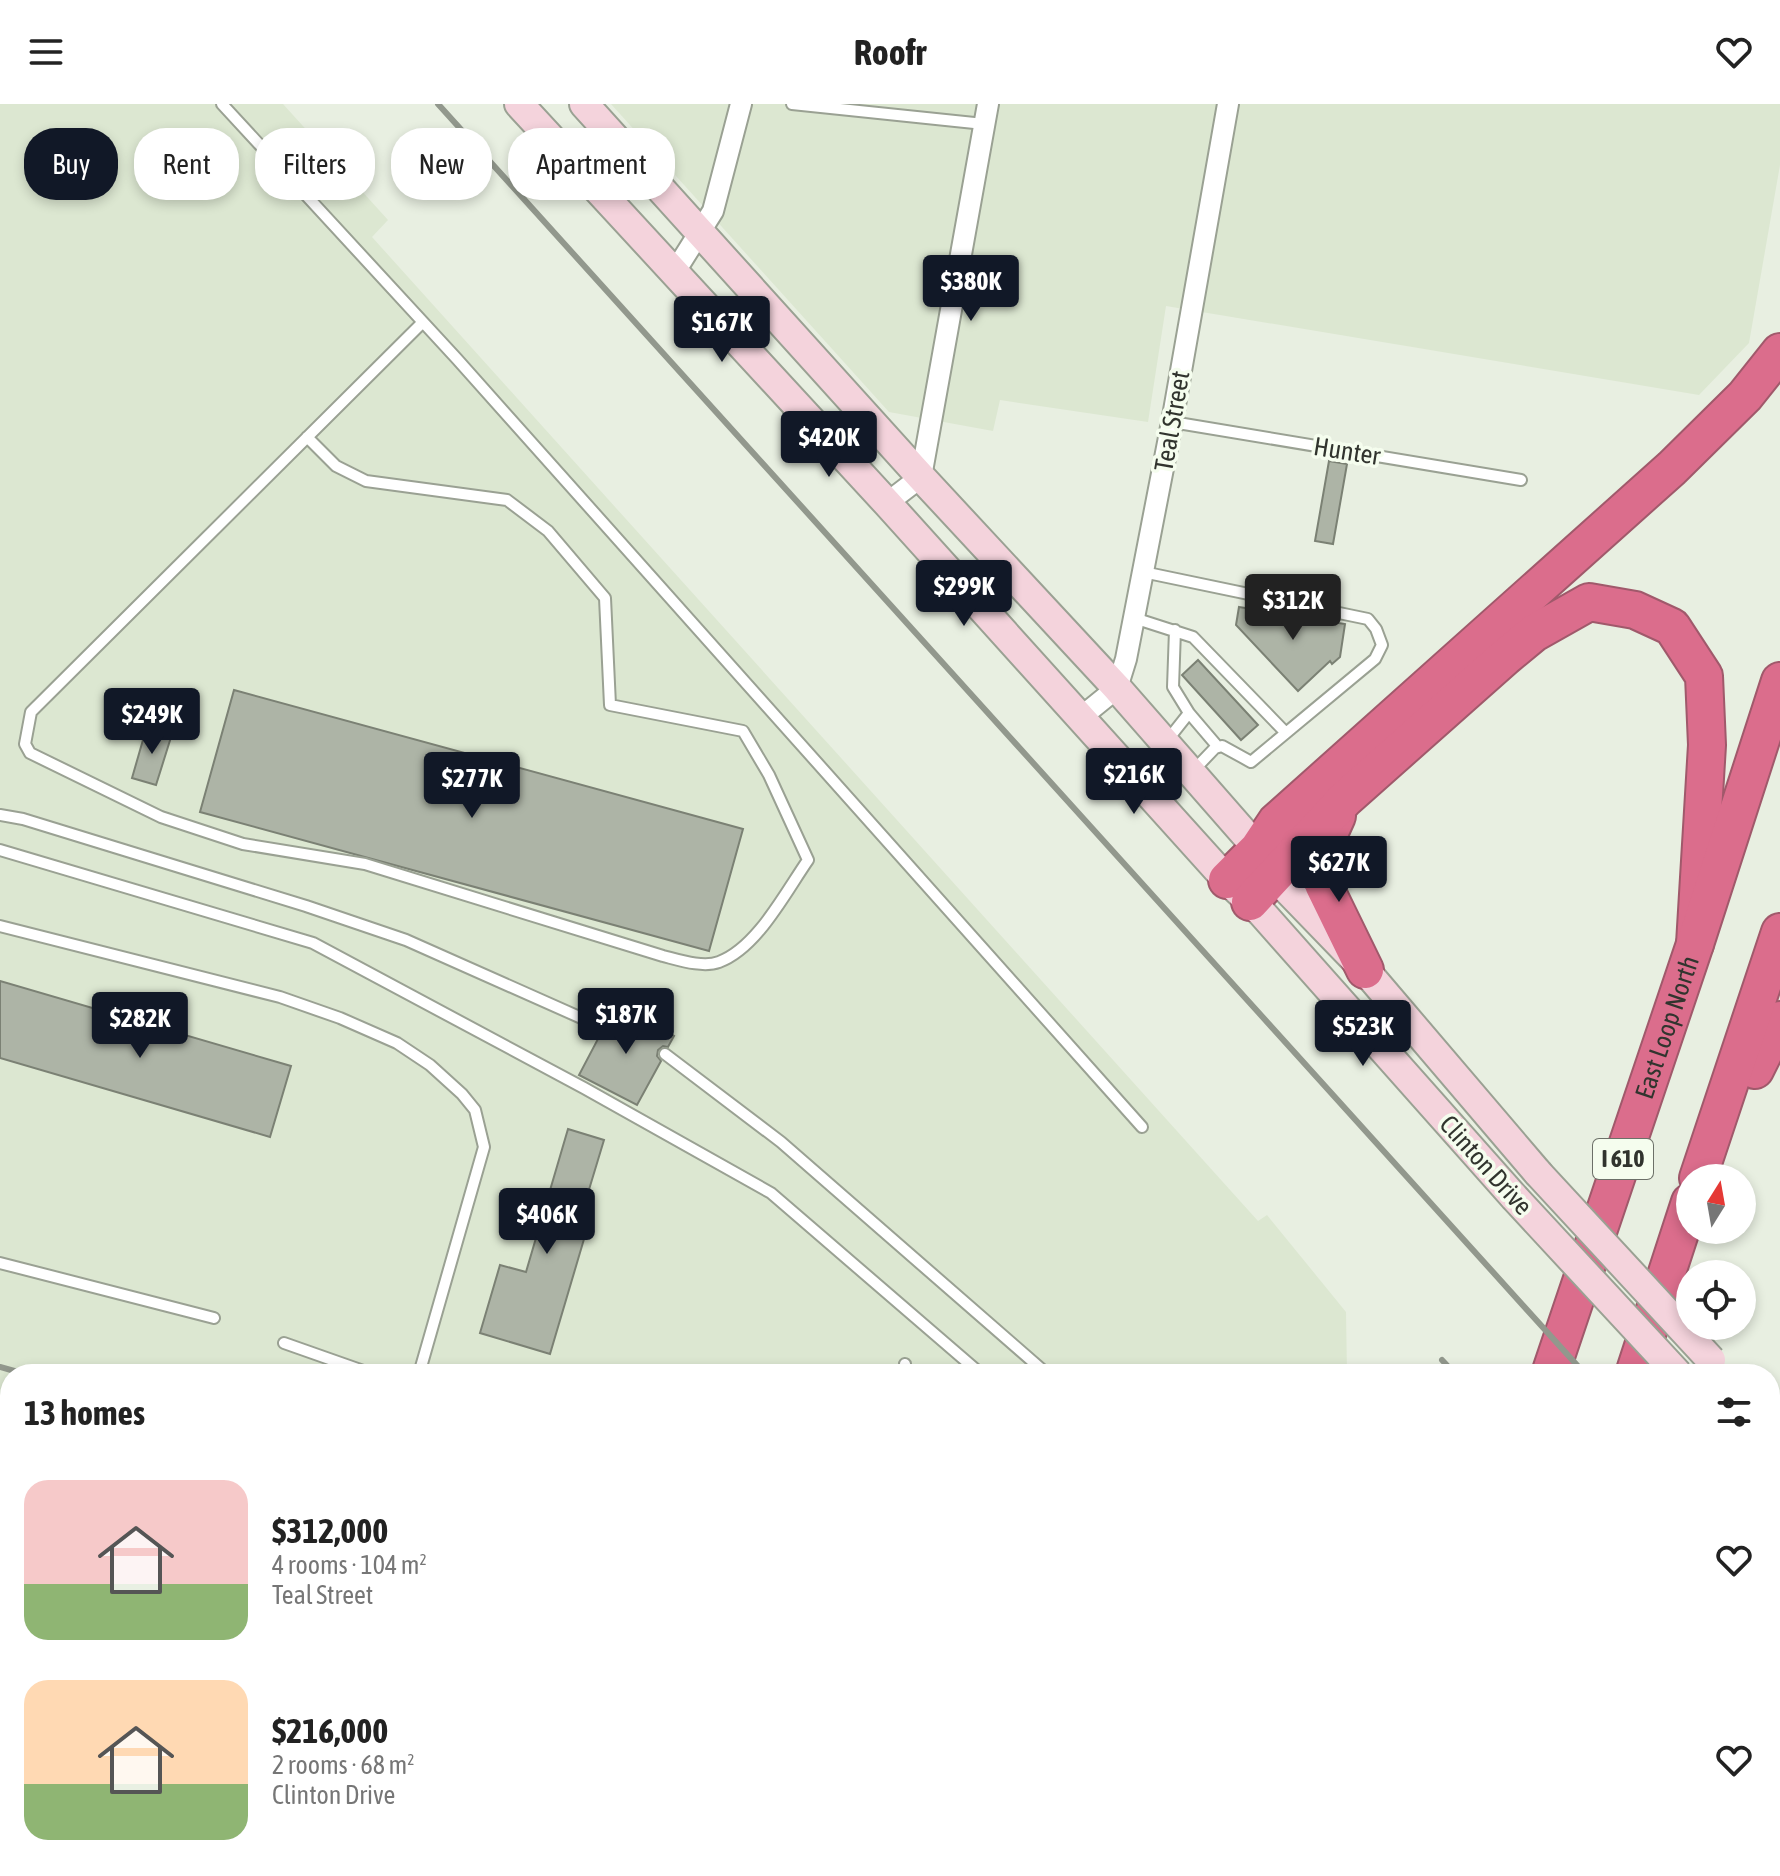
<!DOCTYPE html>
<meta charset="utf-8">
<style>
:root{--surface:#fff;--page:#f6f6f6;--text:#222;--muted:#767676;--accent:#111827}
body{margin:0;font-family:"Asap Condensed",sans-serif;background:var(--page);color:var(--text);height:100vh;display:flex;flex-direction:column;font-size:30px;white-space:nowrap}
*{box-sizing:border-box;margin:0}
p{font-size:26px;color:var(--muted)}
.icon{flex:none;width:44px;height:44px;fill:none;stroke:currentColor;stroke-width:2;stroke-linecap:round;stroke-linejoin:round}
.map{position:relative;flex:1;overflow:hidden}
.side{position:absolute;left:0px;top:1260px;width:1780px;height:512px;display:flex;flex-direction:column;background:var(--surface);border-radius:32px 32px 0 0;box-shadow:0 4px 12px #0003}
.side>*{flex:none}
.top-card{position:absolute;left:24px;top:24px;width:800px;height:72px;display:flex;gap:16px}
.needle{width:52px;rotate:11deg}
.buttons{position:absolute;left:1676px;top:1060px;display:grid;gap:16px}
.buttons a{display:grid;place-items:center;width:80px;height:80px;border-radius:50%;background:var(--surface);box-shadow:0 4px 12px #0003;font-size:40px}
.price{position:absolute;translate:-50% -68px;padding:0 18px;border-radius:8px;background:var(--accent);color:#fff;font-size:26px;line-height:52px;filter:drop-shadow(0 2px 4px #0008)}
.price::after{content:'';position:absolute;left:50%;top:48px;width:24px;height:18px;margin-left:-12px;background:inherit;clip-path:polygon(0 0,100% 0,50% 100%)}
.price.selected{background:#222;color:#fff}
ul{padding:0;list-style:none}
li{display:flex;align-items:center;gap:24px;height:200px;padding:0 24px}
li span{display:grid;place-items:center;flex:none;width:224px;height:160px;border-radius:24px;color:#555}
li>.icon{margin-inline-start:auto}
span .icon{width:96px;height:96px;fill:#fffc;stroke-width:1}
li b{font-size:34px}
h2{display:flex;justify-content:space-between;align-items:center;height:96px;padding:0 24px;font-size:34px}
.chip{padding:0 28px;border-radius:32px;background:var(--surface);box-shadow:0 4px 12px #0003;font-size:28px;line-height:72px}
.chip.selected{background:var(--accent);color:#fff}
header{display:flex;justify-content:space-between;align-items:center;height:104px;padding:0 24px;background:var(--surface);font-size:36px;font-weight:700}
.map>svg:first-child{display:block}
.built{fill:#dce7d1}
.building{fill:#adb4a6;stroke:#7b8174;stroke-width:2}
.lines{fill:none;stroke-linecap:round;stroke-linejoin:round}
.service-casing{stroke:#9aa193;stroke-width:14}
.minor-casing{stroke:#9aa193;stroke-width:24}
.secondary-casing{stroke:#9aa193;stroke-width:32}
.motorway-casing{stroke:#a0596b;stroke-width:40}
.service{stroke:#fff;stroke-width:10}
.minor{stroke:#fff;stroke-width:20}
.secondary{stroke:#f4d3dc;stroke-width:28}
.motorway{stroke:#db6d8c;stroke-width:36}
.rail{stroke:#92988d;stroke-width:6}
.secondary-bridge-casing{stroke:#9aa193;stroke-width:32;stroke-linecap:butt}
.secondary-bridge{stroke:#f4d3dc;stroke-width:28}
.labels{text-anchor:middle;stroke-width:7;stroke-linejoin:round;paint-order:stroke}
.shield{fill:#f5fdee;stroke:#6c7068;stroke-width:2}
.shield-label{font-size:24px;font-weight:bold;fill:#31342e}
.street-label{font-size:26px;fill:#31342e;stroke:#f5fdee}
</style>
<header><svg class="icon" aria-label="menu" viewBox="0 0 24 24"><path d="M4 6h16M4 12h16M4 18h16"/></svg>Roofr<svg class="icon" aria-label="heart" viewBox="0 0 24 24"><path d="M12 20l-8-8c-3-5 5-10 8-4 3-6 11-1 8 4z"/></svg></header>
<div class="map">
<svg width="1780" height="1772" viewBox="0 0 1780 1772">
<rect width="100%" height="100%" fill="#e8efe1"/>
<!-- built -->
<path class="built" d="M 0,0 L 283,0 L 388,116 L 372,133 L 1258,1117 L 1267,1111 L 1346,1208 L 1347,1270 L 10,1270 L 10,1762 L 1219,1762 L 1215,1772 L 0,1772 Z
M 611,0 L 1780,0 L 1780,61 L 1749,239 L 1699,291 L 1166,202 L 1148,318 L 1000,296 L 993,327 L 889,308 Z
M 1770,1439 L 1780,1450 L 1780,1772 L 1594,1772 L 1596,1762 L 1770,1762 Z"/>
<!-- building -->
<path class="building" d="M 1329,357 L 1347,360 L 1333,440 L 1315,437 Z
M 1239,503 L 1345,520 L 1340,553 L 1332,560 L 1330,557 L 1298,587 L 1236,521 Z
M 1198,556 L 1258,621 L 1241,636 L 1182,571 Z
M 234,586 L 743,725 L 709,847 L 200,708 Z
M 147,622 L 172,630 L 156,681 L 132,674 Z
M 0,877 L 291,962 L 270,1033 L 0,954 Z
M 616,901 L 674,932 L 668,943 L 663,942 L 658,946 L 657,952 L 661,957 L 637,1001 L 579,971 L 600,931 L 606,932 L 611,928 L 612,922 L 608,917 Z
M 568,1025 L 604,1036 L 578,1122 L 587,1125 L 550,1250 L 480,1229 L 500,1161 L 526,1168 Z"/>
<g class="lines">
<!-- service casing -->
<g class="service-casing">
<path id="service" d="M 222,0 L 457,255 L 1142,1023
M 792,0 L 984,20
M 1172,318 L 1521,376
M 307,333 L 336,362 L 366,377 L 507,396 L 548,427 L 605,494 L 610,601 L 743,627 L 769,671 L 808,756 C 785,789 757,844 719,858 C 703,864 679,856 663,852 L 365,760 L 243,740 L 161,713 L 30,649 L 25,640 L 31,608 L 423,218
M 1143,468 L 1368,515 L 1376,525 L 1382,541 L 1375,555 L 1251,658 L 1222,642 L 1215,644 L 1192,668
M 1134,514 L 1193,533 L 1286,629
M 1189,609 L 1218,643
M 1166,638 L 1189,609 L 1173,583 L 1175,526
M 0,711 L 23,715 L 306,802 L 406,836 L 604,924
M 0,746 L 313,839 L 584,984 L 771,1089 L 981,1270
M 0,822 L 280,893 L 340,914 L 397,939 L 430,961 L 462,990 L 475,1006 L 484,1043 L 419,1270
M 665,950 L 781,1038 L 1047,1270
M 0,1159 L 214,1214
M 284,1239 L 372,1270
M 905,1260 L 906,1270
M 0,1477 L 10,1480
M 1770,1760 L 1780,1770
M 693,1762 L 726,1772
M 435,1772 L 438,1762
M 837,1772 L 839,1762
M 1686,1772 L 1693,1762"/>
</g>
<!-- minor casing -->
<g class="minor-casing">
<path id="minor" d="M 674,169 L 713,107 L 741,0
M 887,399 L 921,373 L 988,0
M 1080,614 L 1117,584 L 1126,555 L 1172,318 L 1228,0"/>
</g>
<!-- secondary casing -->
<g class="secondary-casing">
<path id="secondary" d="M 519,0 L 887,399 L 1227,776 L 1261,808 L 1514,1093
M 584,0 L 921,373 L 1117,584 L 1258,745 L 1275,773 L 1365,866 L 1538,1069
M 1770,1366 L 1780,1376
M 1217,1772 L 1220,1762
M 1616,1772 L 1619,1762"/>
</g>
<!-- motorway casing -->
<g class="motorway-casing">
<g id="motorway">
<path d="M 1337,712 L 1324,741 L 1323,780 L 1365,866"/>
<path d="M 1227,776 L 1258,745 L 1276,718 L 1672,364 L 1745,292 L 1780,248"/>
<path d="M 1250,798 L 1345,695 L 1505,553 L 1534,529 L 1589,498 L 1635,506 L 1672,523 L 1704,572 L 1707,641 L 1695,840"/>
<path d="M 1755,966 L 1780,916"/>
<path d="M 1698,1074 L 1780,828"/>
<path id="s1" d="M 1550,1270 L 1695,840 L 1780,577"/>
<path d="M 1634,1270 L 1690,1098"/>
<path d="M 1770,1313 L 1780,1317"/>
<path d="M 1381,1772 L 1384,1762"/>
<path d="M 1469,1772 L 1472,1762"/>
</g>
</g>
<!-- service -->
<use href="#service" class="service"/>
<!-- minor -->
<use href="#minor" class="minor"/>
<!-- secondary -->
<use href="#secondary" class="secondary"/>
<!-- motorway -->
<use href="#motorway" class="motorway"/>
<!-- rail -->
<path class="rail" d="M 438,0 L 1585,1270
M 1442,1256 L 1455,1270
M 0,1263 L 25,1270
M 1770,1475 L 1780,1486
M 1770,1595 L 1780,1601
M 1770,1620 L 1780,1632"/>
<!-- secondary-bridge casing -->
<g class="secondary-bridge-casing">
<path id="secondary-bridge" d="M 1538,1069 L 1711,1256
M 1514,1093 L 1678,1270"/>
</g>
<!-- secondary-bridge -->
<use href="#secondary-bridge" class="secondary-bridge"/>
</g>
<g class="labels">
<!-- shield labels -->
<rect class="shield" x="1593" y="1035" width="60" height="40" rx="6"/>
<g class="shield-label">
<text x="1623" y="1063">I 610</text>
</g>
<!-- street labels -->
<g class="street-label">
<text transform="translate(1172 317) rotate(-80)" y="9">Teal Street</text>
<text transform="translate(1347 347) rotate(9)" y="9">Hunter</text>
<text dy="9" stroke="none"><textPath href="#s1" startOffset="366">East Loop North</textPath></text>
<text transform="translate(1486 1061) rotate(48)" y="9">Clinton Drive</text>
</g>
</g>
</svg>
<div class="buttons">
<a><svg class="needle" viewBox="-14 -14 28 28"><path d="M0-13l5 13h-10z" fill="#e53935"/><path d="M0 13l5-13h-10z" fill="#767676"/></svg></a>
<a><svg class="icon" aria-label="locate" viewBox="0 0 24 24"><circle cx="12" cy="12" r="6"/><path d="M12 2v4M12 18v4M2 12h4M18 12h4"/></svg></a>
</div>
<b class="price" style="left:971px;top:219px">$380K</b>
<b class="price" style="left:722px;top:260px">$167K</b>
<b class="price" style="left:829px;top:375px">$420K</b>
<b class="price" style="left:964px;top:524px">$299K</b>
<b class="price selected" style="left:1293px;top:538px">$312K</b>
<b class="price" style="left:152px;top:652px">$249K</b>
<b class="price" style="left:1134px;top:712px">$216K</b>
<b class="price" style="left:472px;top:716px">$277K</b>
<b class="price" style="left:1339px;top:800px">$627K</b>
<b class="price" style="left:626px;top:952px">$187K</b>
<b class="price" style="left:140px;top:956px">$282K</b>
<b class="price" style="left:1363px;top:964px">$523K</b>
<b class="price" style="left:547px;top:1152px">$406K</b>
<div class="top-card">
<a class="chip selected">Buy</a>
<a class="chip">Rent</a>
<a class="chip">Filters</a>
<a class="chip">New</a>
<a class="chip">Apartment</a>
</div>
<section class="side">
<h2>13 homes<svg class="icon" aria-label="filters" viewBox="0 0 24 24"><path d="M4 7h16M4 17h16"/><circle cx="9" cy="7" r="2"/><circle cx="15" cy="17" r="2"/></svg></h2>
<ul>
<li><span style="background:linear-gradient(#f6c9c9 65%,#8fb573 0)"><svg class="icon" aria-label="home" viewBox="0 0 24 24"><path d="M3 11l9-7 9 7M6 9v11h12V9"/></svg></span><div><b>$312,000</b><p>4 rooms · 104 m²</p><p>Teal Street</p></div><svg class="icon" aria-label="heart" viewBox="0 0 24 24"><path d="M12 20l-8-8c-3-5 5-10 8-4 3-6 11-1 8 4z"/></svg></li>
<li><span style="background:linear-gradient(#ffd9b3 65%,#8fb573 0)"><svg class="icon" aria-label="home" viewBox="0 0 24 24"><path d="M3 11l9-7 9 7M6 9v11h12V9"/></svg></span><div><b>$216,000</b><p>2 rooms · 68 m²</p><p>Clinton Drive</p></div><svg class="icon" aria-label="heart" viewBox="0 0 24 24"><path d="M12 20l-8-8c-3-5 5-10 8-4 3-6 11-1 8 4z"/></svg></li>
</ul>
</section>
</div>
